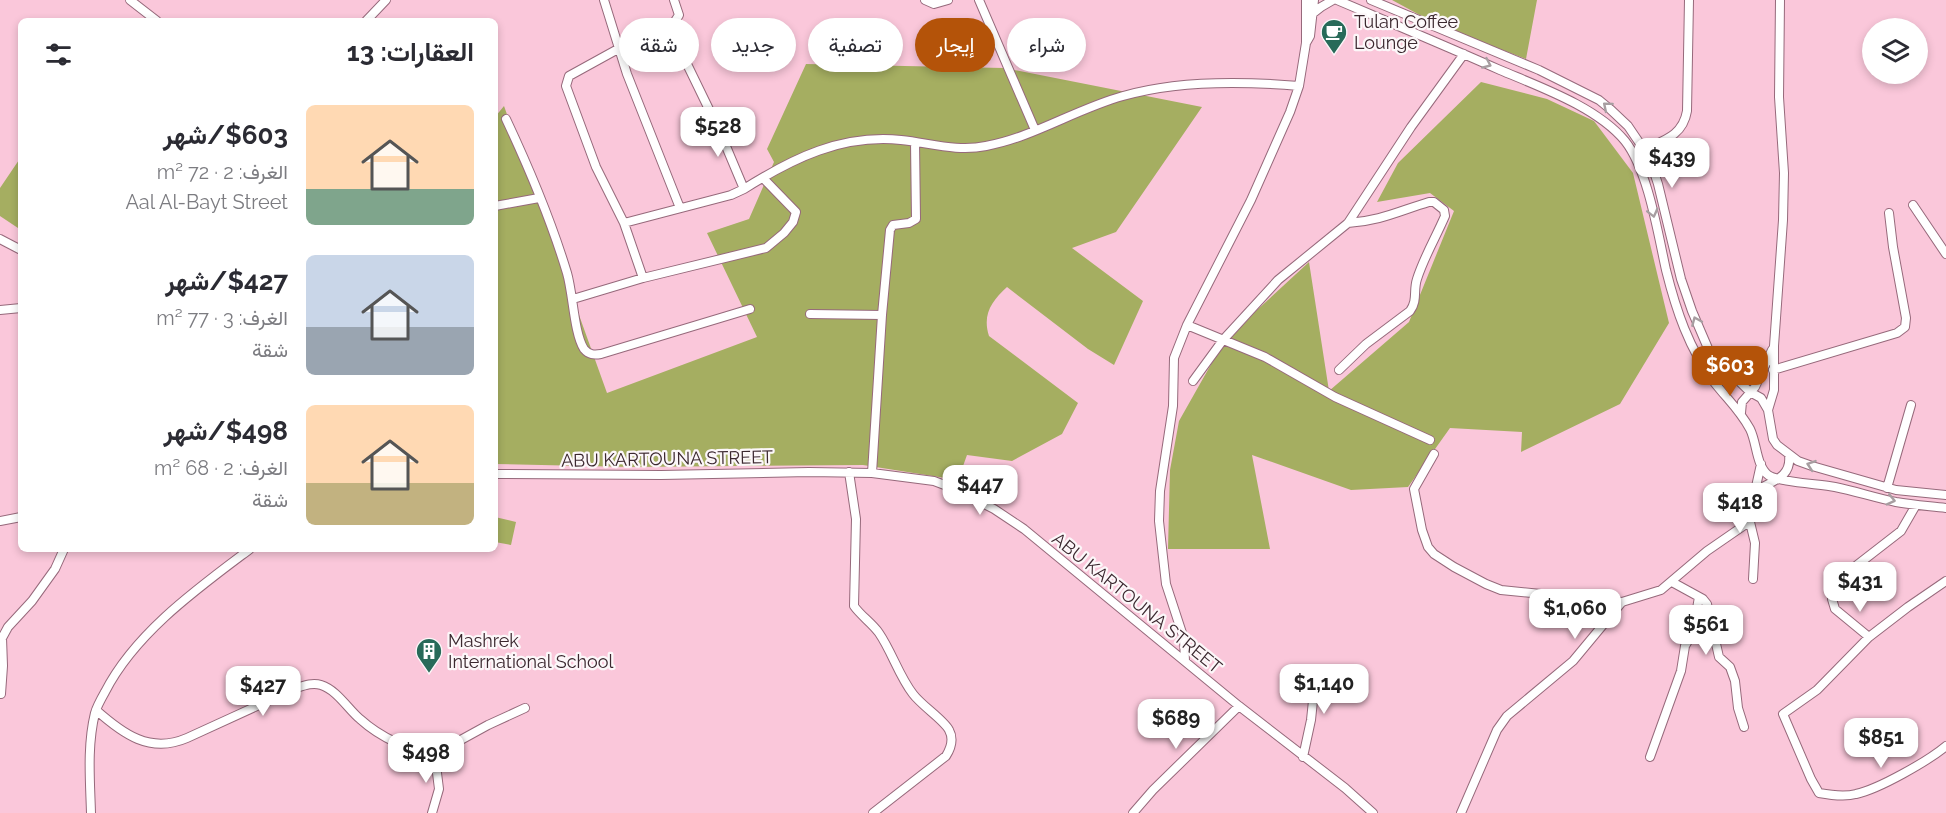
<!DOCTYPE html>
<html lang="ar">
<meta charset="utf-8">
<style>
:root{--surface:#fff;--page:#f7f7f7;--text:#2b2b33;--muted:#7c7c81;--accent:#b45309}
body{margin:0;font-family:Raleway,Vazirmatn,sans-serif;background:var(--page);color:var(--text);direction:rtl;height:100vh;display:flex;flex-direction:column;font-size:22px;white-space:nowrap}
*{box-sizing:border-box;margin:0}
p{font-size:20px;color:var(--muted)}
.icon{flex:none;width:33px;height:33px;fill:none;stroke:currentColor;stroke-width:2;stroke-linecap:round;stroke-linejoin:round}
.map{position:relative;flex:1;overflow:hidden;direction:ltr}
.drawer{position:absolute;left:18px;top:18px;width:480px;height:534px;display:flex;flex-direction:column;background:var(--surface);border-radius:9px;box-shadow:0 3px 9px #0003;direction:rtl}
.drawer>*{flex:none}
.top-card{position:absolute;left:516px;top:18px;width:570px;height:54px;direction:rtl;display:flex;gap:12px}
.buttons{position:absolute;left:1862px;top:18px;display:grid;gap:12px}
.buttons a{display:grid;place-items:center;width:66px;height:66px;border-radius:50%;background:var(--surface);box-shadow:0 3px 9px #0003;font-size:30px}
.price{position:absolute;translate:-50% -51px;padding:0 14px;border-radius:12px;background:#fff;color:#222;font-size:20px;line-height:39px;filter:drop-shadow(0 2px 3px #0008)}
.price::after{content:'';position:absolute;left:50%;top:36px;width:18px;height:14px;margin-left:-9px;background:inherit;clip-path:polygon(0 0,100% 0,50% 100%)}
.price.current{background:var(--accent);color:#fff}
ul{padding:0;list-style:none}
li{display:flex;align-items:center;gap:18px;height:150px;padding:0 24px}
li span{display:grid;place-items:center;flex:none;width:168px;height:120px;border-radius:9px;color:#555}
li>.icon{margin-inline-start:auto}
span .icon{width:72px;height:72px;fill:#fffc;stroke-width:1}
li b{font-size:26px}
h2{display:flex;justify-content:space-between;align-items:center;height:72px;padding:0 24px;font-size:26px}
.pill{padding:0 21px;border-radius:27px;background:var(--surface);box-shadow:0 3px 9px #0003;font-size:21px;line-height:54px}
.pill.current{background:var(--accent);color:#fff}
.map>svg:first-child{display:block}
.green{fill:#a5ae61}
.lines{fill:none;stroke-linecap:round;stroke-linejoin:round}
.minor-casing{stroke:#96697b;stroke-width:10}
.minor{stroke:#fff;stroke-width:8}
.oneway{stroke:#a79ea1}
.labels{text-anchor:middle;stroke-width:4.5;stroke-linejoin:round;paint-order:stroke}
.poi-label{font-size:18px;fill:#3b282f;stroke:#fcf7f9;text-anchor:start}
.street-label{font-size:18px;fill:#3b282f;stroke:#fcf7f9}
</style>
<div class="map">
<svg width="1946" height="813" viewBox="0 0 1946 813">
<rect width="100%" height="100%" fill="#fac7da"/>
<!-- green -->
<path class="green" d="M 1392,0 L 1537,0 L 1526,59 L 1440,26 Z
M 806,64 L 1004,68 L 1202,107 L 1116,232 L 1072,248 L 1143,301 L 1114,365 L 1088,349 L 1007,287 C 992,301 982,314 989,336 L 1078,403 L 1062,434 L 1012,461 L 967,455 L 958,480 L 863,465 L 631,467 L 495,464 L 495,117 L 504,106 L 607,393 L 757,337 L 707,233 L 749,219 L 774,162 L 767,149 Z
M 1481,82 L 1547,99 L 1594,121 L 1633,173 L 1669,323 L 1620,404 L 1521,452 L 1522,432 L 1450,428 L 1408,487 L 1351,490 L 1252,455 L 1270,549 L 1168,549 L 1170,470 L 1179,421 L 1218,352 L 1256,311 L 1309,262 L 1329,391 L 1409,322 L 1454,211 L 1430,193 L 1377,202 L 1398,163 Z
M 21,157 L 21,230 L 0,216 L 0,188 Z
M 495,517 L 516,522 L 511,545 L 495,542 Z"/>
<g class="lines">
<!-- minor casing -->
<g class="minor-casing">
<path id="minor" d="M 130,0 L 157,21
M 604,0 L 627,74 L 680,208
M 925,0 L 934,4 L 948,0
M 979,0 L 1035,130
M 1337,0 C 1391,23 1446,46 1500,70 C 1540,87 1597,107 1625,141 C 1648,170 1658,234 1666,270 C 1676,310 1689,349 1714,382 C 1727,399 1739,409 1750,429 C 1757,443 1756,465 1768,475 C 1777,482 1820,484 1835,487 C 1855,491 1876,498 1896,502 C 1913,505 1929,506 1946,508
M 1371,0 L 1539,70 L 1599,100 L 1610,109 L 1628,126 L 1649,157 L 1658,184 L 1681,279 L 1692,311 L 1710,353 L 1750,392 L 1761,398 L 1768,410 L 1773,439 L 1777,445 L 1798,461 L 1812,466 L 1896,490 L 1946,495
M 1312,14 L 1321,7 L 1333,0
M 366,21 L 386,0
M 1306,43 L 1310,36 L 1314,0
M 506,119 C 529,168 551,220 567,273 C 573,293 574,334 584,349 C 589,355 594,355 601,354 L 750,309
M 1645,149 C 1665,140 1683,135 1687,111 L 1689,0
M 744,189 C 793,158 842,134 901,140 C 930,143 957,152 986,146 C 1034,137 1076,109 1123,96 C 1178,80 1241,81 1299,86
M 1913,205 L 1946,254
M 495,206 L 539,198
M 624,223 L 731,195 L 744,189 L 720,132 L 670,29
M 0,239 L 21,250
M 643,278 L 624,223 L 596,167 L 566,86 L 569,76 L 618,49 L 670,29 L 679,15 L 674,0
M 573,299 L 643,278 L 766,248 L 784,233 L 793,222 L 796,212 L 763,178
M 0,310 L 21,308
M 810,314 L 882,315
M 1187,325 L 1265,357 L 1335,397 L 1430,440
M 1339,370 L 1366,344 L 1410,311 C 1418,300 1413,291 1417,279 C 1424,257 1436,237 1445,216 L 1444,210 L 1434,202 L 1429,202 C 1399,211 1380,221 1348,223
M 1773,370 L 1897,333 L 1905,327 L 1906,318 L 1893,247 L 1889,213
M 1193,381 L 1223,340 L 1278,280 L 1348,223 L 1411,127 L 1464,54
M 1768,410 L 1774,390 L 1774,346 L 1783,220 L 1784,173 L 1779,97 L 1780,0
M 1741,413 L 1742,402 L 1755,387 L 1772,350
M 1434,454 L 1414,489 L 1422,530 L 1428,547 L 1434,554 L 1454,567 L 1486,584 L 1501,590 L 1622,602
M 849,472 L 856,519 L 854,606 C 861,616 872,623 879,633 C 892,652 899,676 913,694 C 922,706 944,720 949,730 C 954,739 951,748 946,756 L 873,813
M 872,473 L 882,315 L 890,230 L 893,225 L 909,223 L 916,219 L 915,142
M 495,474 L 661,475 L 809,472 L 872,473 L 934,481 L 955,489 L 994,509 L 1024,529 L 1239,706 L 1345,788 L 1373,813
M 1887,488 L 1911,405
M 1754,492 C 1770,481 1792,479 1789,455
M 0,521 L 21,517
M 1753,579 L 1755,543 L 1749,518 L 1761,464
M 1946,581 L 1908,607 L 1869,637 L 1817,690 L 1783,714 L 1811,779 L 1819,793 C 1830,795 1845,797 1856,794 C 1879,789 1928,761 1946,746
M 1672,582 L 1703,599 L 1707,604 L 1719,657 L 1730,667 L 1735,681 L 1738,708 L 1744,727
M 1869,637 L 1835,609 L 1832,599 L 1852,569 L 1901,531 L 1916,505
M 1185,661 L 1184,639 L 1166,584 L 1159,521 L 1160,491 L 1173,406 L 1174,358 L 1187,325 L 1251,200 L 1290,112 L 1299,86 L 1306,43 L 1306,0
M 1,694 L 3,666 L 2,638 L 8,627 L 32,601 L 55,569 L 64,549
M 96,710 C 123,734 150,754 187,738 L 294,689 C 303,686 312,682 321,685 C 337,690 348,709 360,719 C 382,739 407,748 435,757
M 1303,757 L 1311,720 L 1314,691 L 1317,686 L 1337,672
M 1650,757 L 1681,671 L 1685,646 L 1693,632 L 1699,597
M 91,813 C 90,779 87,746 95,713 C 97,706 101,699 105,692 C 135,633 198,588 250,549
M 432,813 L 439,789 L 435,757 L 437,753 L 488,725 L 525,708
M 1133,813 L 1153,790 L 1239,706
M 1461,813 L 1497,730 L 1507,716 L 1573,661 L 1622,602 L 1661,590 L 1707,551 L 1749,522"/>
</g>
<!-- minor -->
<use href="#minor" class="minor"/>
</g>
<!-- one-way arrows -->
<defs><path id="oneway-chevron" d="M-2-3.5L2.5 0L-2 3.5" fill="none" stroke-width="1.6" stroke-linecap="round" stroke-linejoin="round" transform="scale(1.5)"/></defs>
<g class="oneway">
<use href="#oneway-chevron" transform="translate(1487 64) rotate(24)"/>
<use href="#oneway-chevron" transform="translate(1607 106) rotate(-140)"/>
<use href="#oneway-chevron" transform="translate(1653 213) rotate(76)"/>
<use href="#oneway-chevron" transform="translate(1696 321) rotate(-113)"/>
<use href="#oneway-chevron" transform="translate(1811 465) rotate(-161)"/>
<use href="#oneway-chevron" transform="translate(1891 500) rotate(13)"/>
</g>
<!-- icons -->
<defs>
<g id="cafe-pin" transform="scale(1.35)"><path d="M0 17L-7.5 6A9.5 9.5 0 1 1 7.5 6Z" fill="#286a59" stroke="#fcf7f9"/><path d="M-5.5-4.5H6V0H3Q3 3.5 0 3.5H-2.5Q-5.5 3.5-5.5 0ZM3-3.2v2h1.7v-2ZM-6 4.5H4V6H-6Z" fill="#fff"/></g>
<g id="building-pin" transform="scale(1.35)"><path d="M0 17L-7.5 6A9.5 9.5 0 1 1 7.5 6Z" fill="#286a59" stroke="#fcf7f9"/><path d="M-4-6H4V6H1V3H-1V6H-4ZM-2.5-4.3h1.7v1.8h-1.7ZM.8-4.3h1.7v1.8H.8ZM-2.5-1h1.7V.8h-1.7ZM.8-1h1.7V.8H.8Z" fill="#fff"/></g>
</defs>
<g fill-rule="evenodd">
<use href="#cafe-pin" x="1334" y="32"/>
<use href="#building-pin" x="429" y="651"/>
</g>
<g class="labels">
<!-- poi labels -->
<g class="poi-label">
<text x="1354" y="28">Tulan Coffee<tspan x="1354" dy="21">Lounge</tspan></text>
<text x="448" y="647">Mashrek<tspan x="448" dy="21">International School</tspan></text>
</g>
<!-- street labels -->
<g class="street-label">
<text transform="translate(667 459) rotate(-1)" y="6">ABU KARTOUNA STREET</text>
<text transform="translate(1137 603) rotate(39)" y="6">ABU KARTOUNA STREET</text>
</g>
</g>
</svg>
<div class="buttons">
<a><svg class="icon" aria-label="layers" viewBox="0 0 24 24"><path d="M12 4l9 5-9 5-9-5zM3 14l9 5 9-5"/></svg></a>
</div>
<b class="price" style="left:718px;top:158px">$528</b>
<b class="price" style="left:1672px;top:189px">$439</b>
<b class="price current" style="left:1730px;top:397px">$603</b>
<b class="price" style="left:980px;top:516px">$447</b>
<b class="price" style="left:1740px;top:534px">$418</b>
<b class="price" style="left:1860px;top:613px">$431</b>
<b class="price" style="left:1575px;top:640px">$1,060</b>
<b class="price" style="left:1706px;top:656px">$561</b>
<b class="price" style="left:1324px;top:715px">$1,140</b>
<b class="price" style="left:263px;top:717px">$427</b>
<b class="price" style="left:1176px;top:750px">$689</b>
<b class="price" style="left:1881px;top:769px">$851</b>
<b class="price" style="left:426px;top:784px">$498</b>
<div class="top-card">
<a class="pill">شراء</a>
<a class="pill current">إيجار</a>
<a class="pill">تصفية</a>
<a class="pill">جديد</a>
<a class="pill">شقة</a>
</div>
<section class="drawer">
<h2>العقارات: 13<svg class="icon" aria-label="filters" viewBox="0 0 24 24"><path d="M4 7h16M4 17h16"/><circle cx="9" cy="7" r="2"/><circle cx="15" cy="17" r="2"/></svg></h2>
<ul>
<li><span style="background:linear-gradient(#ffd9b3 70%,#7fa58c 0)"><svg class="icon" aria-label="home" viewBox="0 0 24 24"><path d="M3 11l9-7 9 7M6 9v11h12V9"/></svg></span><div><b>$603/شهر</b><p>الغرف: 2 · 72 m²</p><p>Aal Al-Bayt Street</p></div></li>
<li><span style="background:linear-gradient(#c9d6e8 60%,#9aa5b1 0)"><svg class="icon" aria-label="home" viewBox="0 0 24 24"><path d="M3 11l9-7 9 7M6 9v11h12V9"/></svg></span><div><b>$427/شهر</b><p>الغرف: 3 · 77 m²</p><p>شقة</p></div></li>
<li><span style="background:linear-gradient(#ffd9b3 65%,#c2b280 0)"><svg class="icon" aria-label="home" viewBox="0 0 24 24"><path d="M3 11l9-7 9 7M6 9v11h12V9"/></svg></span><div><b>$498/شهر</b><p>الغرف: 2 · 68 m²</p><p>شقة</p></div></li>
</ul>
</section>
</div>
